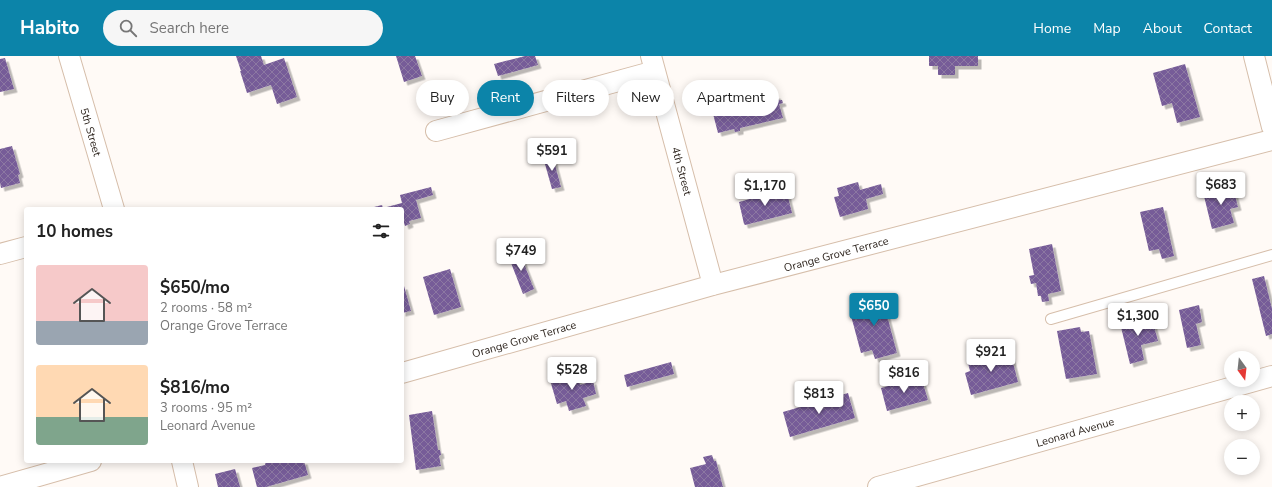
<!DOCTYPE html>
<meta charset="utf-8">
<style>
:root{--surface:#fff;--page:#f6f6f6;--text:#222;--muted:#767676;--accent:#0c84a9}
body{margin:0;font-family:"Nunito Sans",sans-serif;background:var(--page);color:var(--text);height:100vh;display:flex;flex-direction:column;font-size:15px;white-space:nowrap}
*{box-sizing:border-box;margin:0}
p{font-size:13px;color:var(--muted)}
.icon{flex:none;width:22px;height:22px;fill:none;stroke:currentColor;stroke-width:2;stroke-linecap:round;stroke-linejoin:round}
.map{position:relative;flex:1;overflow:hidden}
.panel{position:absolute;left:24px;top:151px;width:380px;height:256px;display:flex;flex-direction:column;background:var(--surface);border-radius:4px;box-shadow:0 2px 10px #0003}
.panel>*{flex:none}
.hud{position:absolute;left:416px;top:24px;width:380px;height:36px;display:flex;gap:8px}
.needle{width:26px;rotate:165deg}
.fabs{position:absolute;left:1224px;top:295px;display:grid;gap:8px}
.fabs a{display:grid;place-items:center;width:36px;height:36px;border-radius:50%;background:var(--surface);box-shadow:0 2px 10px #0003;font-size:20px}
.price{position:absolute;translate:-50% -34px;padding:0 9px;border-radius:4px;background:#fff;color:#222;font-size:13px;line-height:26px;filter:drop-shadow(0 1px 2px #0008)}
.price::after{content:'';position:absolute;left:50%;top:24px;width:12px;height:9px;margin-left:-6px;background:inherit;clip-path:polygon(0 0,100% 0,50% 100%)}
.price.current{background:var(--accent);color:#fff}
ul{padding:0;list-style:none}
li{display:flex;align-items:center;gap:12px;height:100px;padding:0 12px}
li span{display:grid;place-items:center;flex:none;width:112px;height:80px;border-radius:4px;color:#555}
li>.icon{margin-inline-start:auto}
span .icon{width:48px;height:48px;fill:#fffc;stroke-width:1}
li b{font-size:17px}
h2{display:flex;justify-content:space-between;align-items:center;height:48px;padding:0 12px;font-size:17px}
.pill{padding:0 14px;border-radius:18px;background:var(--surface);box-shadow:0 2px 10px #0003;font-size:14px;line-height:36px}
.pill.current{background:var(--accent);color:#fff}
header{display:flex;align-items:center;gap:24px;box-sizing:border-box;height:56px;padding:0 20px;background:var(--accent);color:#fff}
header strong{font-size:19px}
nav{display:flex;gap:22px;margin-inline-start:auto;font-size:14px}
.search{width:280px;height:36px;background:var(--page);display:flex;align-items:center;gap:10px;box-sizing:border-box;padding:0 14px;border-radius:22px;color:var(--muted);font-size:15px}
.map>svg:first-child{display:block}
.building{fill:url(#building-cross-hatch);filter:url(#shadow)}
.lines{fill:none;stroke-linecap:round;stroke-linejoin:round}
.service-casing{stroke:#d6beaa;stroke-width:12}
.minor-casing{stroke:#d6beaa;stroke-width:22}
.service{stroke:#fff;stroke-width:10}
.minor{stroke:#fff;stroke-width:20}
.labels{text-anchor:middle;stroke-width:4;stroke-linejoin:round;paint-order:stroke}
.street-label{font-size:11px;fill:#281f18;stroke:#fff}
</style>
<header>
<strong>Habito</strong>
<div class="search"><svg class="icon" aria-label="search" viewBox="0 0 24 24"><circle cx="10" cy="10" r="6"/><path d="M15 15l6 6"/></svg>Search here</div>
<nav><a>Home</a><a>Map</a><a>About</a><a>Contact</a></nav>
</header>
<div class="map">
<svg width="1272" height="431" viewBox="0 0 1272 431">
<defs>
<pattern id="building-cross-hatch" width="8" height="8" patternUnits="userSpaceOnUse"><rect width="8" height="8" fill="#765b98"/><path d="M0 0l8 8M0 8l8-8" fill="none" stroke="#8c78a2"/></pattern>
<filter id="shadow"><feDropShadow dx="3.5" dy="3.5" stdDeviation="0" flood-color="#0004"/></filter>
</defs>
<rect width="100%" height="100%" fill="#fffaf6"/>
<!-- building -->
<path class="building" d="M 236,0 L 261,0 L 264,9 L 284,2 L 297,41 L 277,48 L 271,29 L 247,37 L 240,15 L 241,15 Z
M 396,0 L 415,0 L 422,20 L 404,26 Z
M 525,0 L 535,0 L 538,9 L 498,20 L 494,8 Z
M 929,0 L 978,0 L 978,10 L 955,10 L 955,19 L 938,19 L 938,10 L 929,10 Z
M 5,2 L 14,33 L 0,36 L 0,3 Z
M 1185,8 L 1200,61 L 1177,67 L 1172,47 L 1162,50 L 1153,17 Z
M 755,34 L 757,44 L 777,39 L 779,44 L 782,44 L 783,47 L 779,48 L 783,62 L 740,72 L 740,75 L 735,76 L 734,73 L 718,77 L 712,54 L 744,47 L 741,37 Z
M 12,90 L 20,118 L 18,119 L 20,127 L 1,132 L 0,127 L 0,93 Z
M 552,98 L 561,131 L 552,133 L 543,101 Z
M 858,126 L 860,134 L 881,128 L 883,138 L 866,143 L 868,153 L 840,161 L 834,141 L 839,140 L 837,132 Z
M 1232,128 L 1238,151 L 1230,153 L 1234,167 L 1212,173 L 1203,136 Z
M 431,131 L 433,139 L 416,144 L 421,162 L 409,165 L 410,168 L 405,170 L 402,160 L 402,153 L 375,153 L 374,151 L 382,149 L 383,152 L 402,147 L 400,139 Z
M 786,133 L 792,157 L 745,169 L 744,168 L 739,146 Z
M 1163,151 L 1174,200 L 1162,203 L 1159,193 L 1149,195 L 1140,156 Z
M 1052,188 L 1061,235 L 1048,238 L 1049,245 L 1042,246 L 1041,240 L 1038,240 L 1036,227 L 1031,228 L 1029,220 L 1034,219 L 1029,193 Z
M 514,195 L 519,195 L 534,233 L 523,238 L 508,199 Z
M 450,213 L 461,251 L 434,259 L 423,221 Z
M 1264,220 L 1272,253 L 1272,278 L 1266,280 L 1252,223 Z
M 402,230 L 404,230 L 411,255 L 402,257 Z
M 881,237 L 897,297 L 875,303 L 872,294 L 861,297 L 850,256 L 861,253 L 858,243 Z
M 1199,249 L 1202,266 L 1196,268 L 1201,289 L 1187,292 L 1179,254 Z
M 1151,259 L 1158,285 L 1141,289 L 1144,304 L 1130,308 L 1120,267 Z
M 1080,271 L 1081,276 L 1089,275 L 1097,318 L 1066,323 L 1057,275 Z
M 1010,295 L 1018,326 L 971,339 L 965,317 L 970,315 L 968,307 Z
M 671,306 L 674,318 L 627,331 L 624,319 Z
M 576,316 L 580,329 L 593,325 L 596,338 L 583,342 L 586,350 L 569,355 L 566,345 L 557,348 L 550,324 Z
M 921,321 L 928,344 L 887,355 L 881,332 Z
M 848,337 L 855,362 L 790,381 L 783,356 Z
M 432,355 L 438,394 L 440,394 L 441,399 L 439,400 L 441,410 L 416,414 L 409,359 Z
M 712,399 L 714,405 L 716,405 L 723,431 L 695,431 L 690,412 L 706,408 L 703,401 Z
M 266,405 L 304,405 L 308,419 L 266,431 L 257,431 L 252,412 L 265,409 Z
M 235,413 L 240,431 L 218,431 L 215,418 Z"/>
<g class="lines">
<!-- service casing -->
<g class="service-casing">
<path id="service" d="M 1051,263 L 1272,199"/>
</g>
<!-- minor casing -->
<g class="minor-casing">
<path id="minor" d="M 69,0 L 114,153
M 651,0 L 713,229
M 1254,0 L 1272,71
M 436,75 L 655,15
M 0,198 L 26,191
M 402,317 L 713,229 L 1272,84
M 182,405 L 188,431
M 0,431 L 91,405
M 878,431 L 1272,320"/>
</g>
<!-- service -->
<use href="#service" class="service"/>
<!-- minor -->
<use href="#minor" class="minor"/>
</g>
<g class="labels">
<!-- street labels -->
<g class="street-label">
<text transform="translate(91 76) rotate(74)" y="4">5th Street</text>
<text transform="translate(682 115) rotate(75)" y="4">4th Street</text>
<text transform="translate(836 198) rotate(-15)" y="4">Orange Grove Terrace</text>
<text transform="translate(524 283) rotate(-16)" y="4">Orange Grove Terrace</text>
<text transform="translate(1075 376) rotate(-16)" y="4">Leonard Avenue</text>
</g>
</g>
</svg>
<div class="fabs">
<a><svg class="needle" viewBox="-14 -14 28 28"><path d="M0-13l5 13h-10z" fill="#e53935"/><path d="M0 13l5-13h-10z" fill="#767676"/></svg></a>
<a>+</a>
<a>−</a>
</div>
<b class="price" style="left:552px;top:116px">$591</b>
<b class="price" style="left:1221px;top:150px">$683</b>
<b class="price" style="left:765px;top:151px">$1,170</b>
<b class="price" style="left:521px;top:216px">$749</b>
<b class="price current" style="left:874px;top:271px">$650</b>
<b class="price" style="left:1138px;top:281px">$1,300</b>
<b class="price" style="left:991px;top:317px">$921</b>
<b class="price" style="left:572px;top:335px">$528</b>
<b class="price" style="left:904px;top:338px">$816</b>
<b class="price" style="left:819px;top:359px">$813</b>
<div class="hud">
<a class="pill">Buy</a>
<a class="pill current">Rent</a>
<a class="pill">Filters</a>
<a class="pill">New</a>
<a class="pill">Apartment</a>
</div>
<section class="panel">
<h2>10 homes<svg class="icon" aria-label="filters" viewBox="0 0 24 24"><path d="M4 7h16M4 17h16"/><circle cx="9" cy="7" r="2"/><circle cx="15" cy="17" r="2"/></svg></h2>
<ul>
<li><span style="background:linear-gradient(#f6c9c9 70%,#9aa5b1 0)"><svg class="icon" aria-label="home" viewBox="0 0 24 24"><path d="M3 11l9-7 9 7M6 9v11h12V9"/></svg></span><div><b>$650/mo</b><p>2 rooms · 58 m²</p><p>Orange Grove Terrace</p></div></li>
<li><span style="background:linear-gradient(#ffd9b3 65%,#7fa58c 0)"><svg class="icon" aria-label="home" viewBox="0 0 24 24"><path d="M3 11l9-7 9 7M6 9v11h12V9"/></svg></span><div><b>$816/mo</b><p>3 rooms · 95 m²</p><p>Leonard Avenue</p></div></li>
</ul>
</section>
</div>
